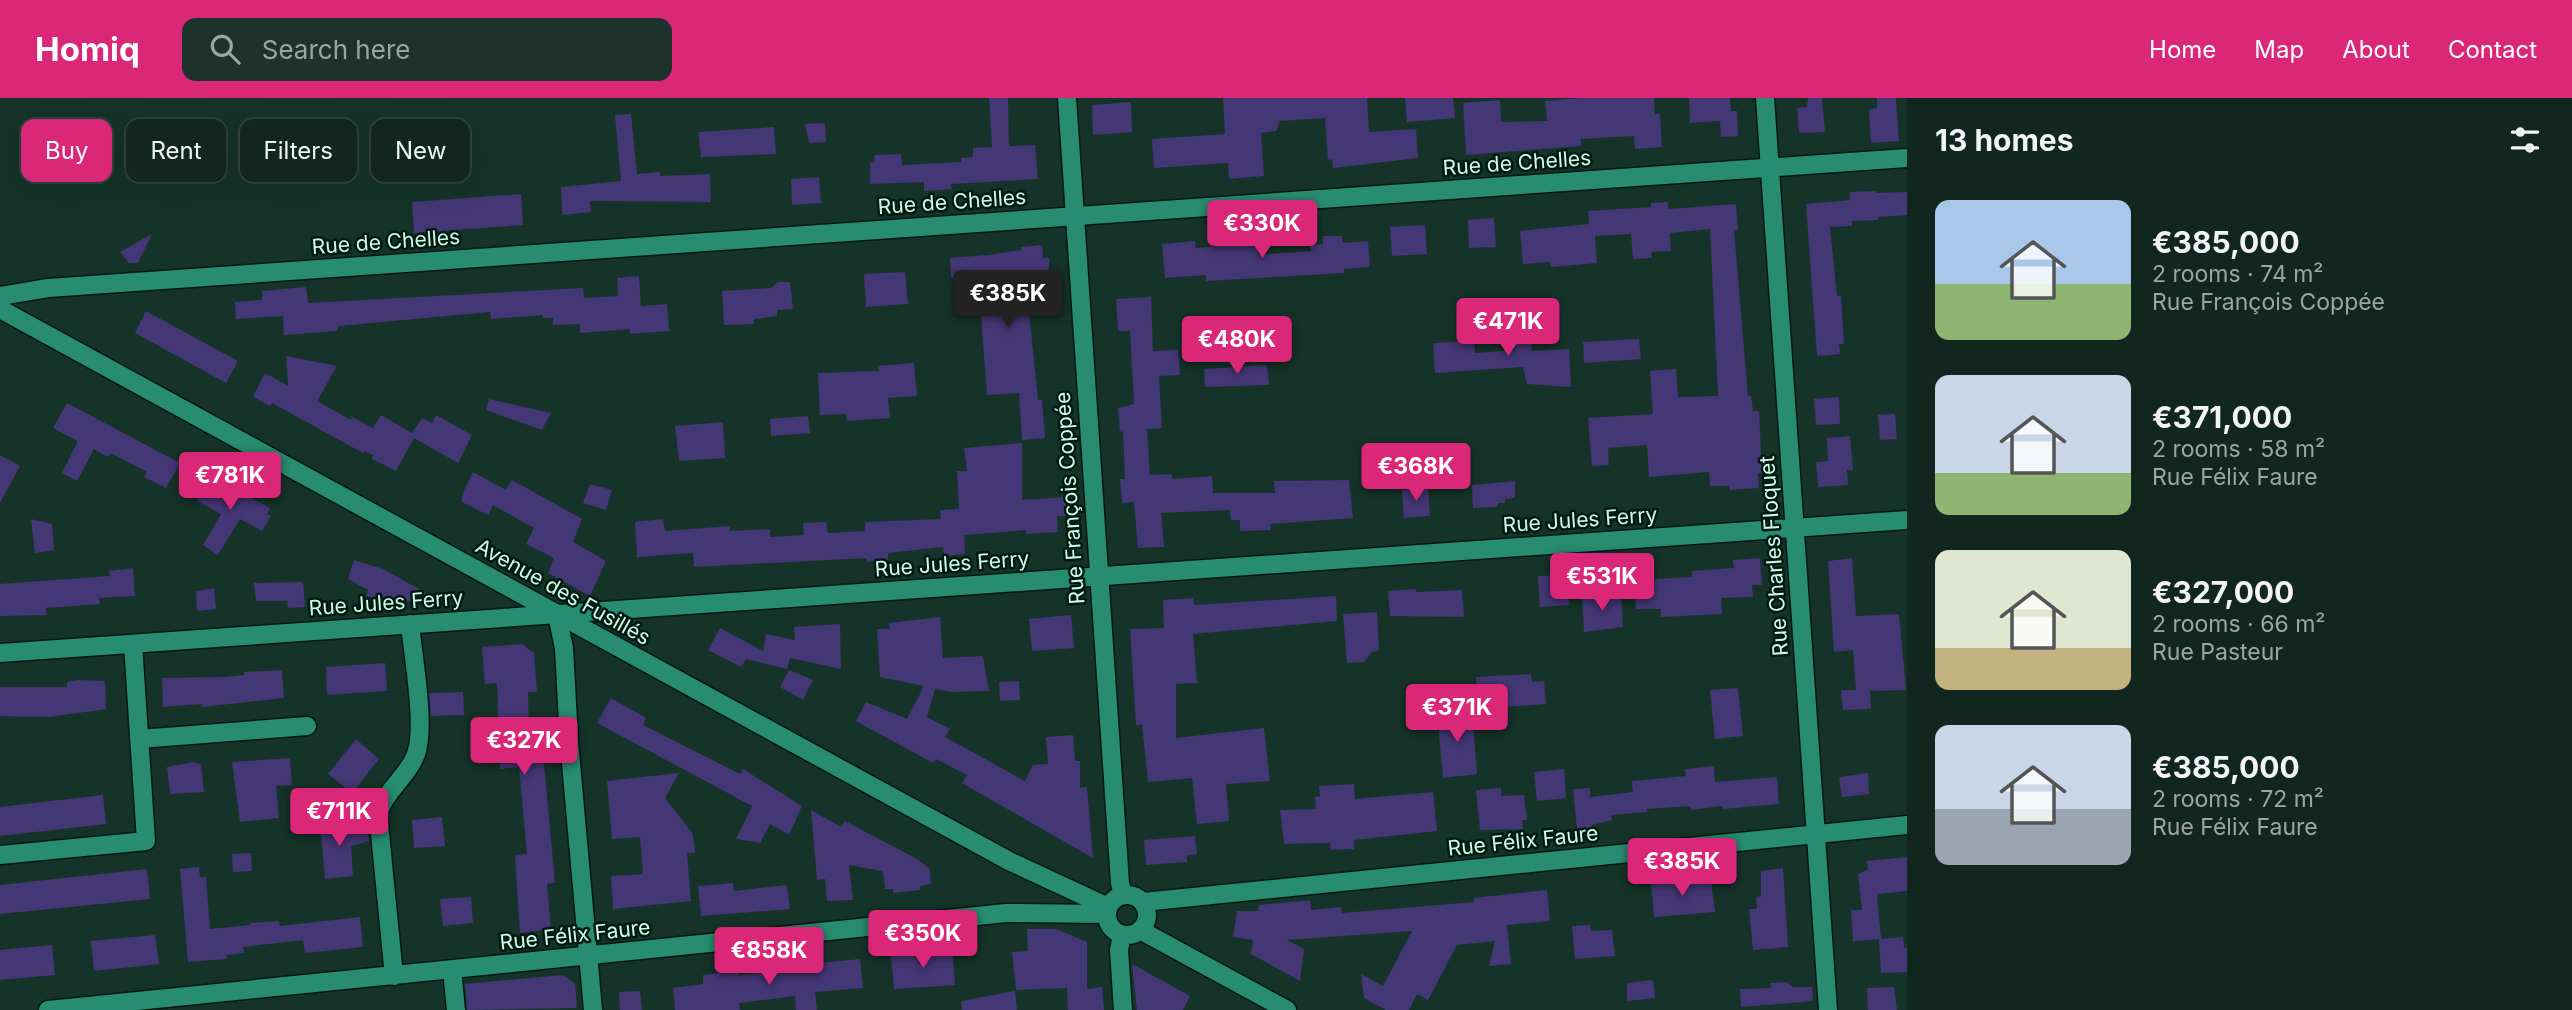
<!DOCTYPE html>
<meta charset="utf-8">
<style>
:root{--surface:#10261f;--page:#1e322c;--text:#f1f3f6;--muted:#9ca5a4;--line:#30433d;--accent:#db2777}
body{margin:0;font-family:Inter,sans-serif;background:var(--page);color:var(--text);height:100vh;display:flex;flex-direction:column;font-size:26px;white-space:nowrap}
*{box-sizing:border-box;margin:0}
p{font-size:23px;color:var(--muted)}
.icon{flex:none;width:38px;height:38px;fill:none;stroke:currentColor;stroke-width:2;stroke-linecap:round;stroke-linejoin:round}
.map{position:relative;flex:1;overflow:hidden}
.panel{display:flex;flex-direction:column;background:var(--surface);width:665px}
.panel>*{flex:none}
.top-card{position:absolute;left:21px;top:21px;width:665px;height:63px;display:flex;gap:14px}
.price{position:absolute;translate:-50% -60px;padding:0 16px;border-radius:7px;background:var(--accent);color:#fff;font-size:23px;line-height:46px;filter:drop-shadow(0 2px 4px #0008)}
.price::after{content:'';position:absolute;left:50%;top:42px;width:21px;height:16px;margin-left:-10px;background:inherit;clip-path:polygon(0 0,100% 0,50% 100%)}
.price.current{background:#222;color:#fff}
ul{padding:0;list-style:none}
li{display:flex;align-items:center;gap:21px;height:175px;padding:0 28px}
li span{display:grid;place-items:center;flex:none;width:196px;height:140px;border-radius:14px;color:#555}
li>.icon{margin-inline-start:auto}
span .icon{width:84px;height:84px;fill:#fffc;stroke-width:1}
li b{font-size:30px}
h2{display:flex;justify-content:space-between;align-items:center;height:84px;padding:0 28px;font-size:30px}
.tag{padding:0 24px;border-radius:14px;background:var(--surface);box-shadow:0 7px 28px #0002,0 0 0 2px var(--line);font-size:24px;line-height:63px}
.tag.current{background:var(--accent);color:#fff}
header{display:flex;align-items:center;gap:42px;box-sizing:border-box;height:98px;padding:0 35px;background:var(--accent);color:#fff}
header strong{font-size:33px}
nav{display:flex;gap:38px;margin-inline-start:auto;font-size:24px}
.search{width:490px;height:63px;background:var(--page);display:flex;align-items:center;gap:18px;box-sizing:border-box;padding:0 24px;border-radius:14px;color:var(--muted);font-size:26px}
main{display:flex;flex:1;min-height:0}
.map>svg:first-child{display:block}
.building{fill:#443775}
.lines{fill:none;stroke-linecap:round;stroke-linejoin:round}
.minor-casing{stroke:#001a11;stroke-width:21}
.minor{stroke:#278c70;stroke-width:18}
.labels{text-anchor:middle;stroke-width:5;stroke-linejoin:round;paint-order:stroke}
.street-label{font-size:21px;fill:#cefae9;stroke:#001a11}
</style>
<header>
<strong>Homiq</strong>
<div class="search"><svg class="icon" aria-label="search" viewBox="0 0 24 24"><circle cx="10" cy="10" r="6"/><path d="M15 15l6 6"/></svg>Search here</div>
<nav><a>Home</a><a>Map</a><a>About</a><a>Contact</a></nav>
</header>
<main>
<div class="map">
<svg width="1907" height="912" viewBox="0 0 1907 912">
<rect width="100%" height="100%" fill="#153329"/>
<!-- building -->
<path class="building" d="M 989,0 L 1008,0 L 1009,48 L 1035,47 L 1038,81 L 951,86 L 952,91 L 924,93 L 924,84 L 870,86 L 870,65 L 875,64 L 874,57 L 901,56 L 902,67 L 961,64 L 961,60 L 973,59 L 973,50 L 992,49 Z
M 1223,0 L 1367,0 L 1369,34 L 1416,31 L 1418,60 L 1333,70 L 1332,61 L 1328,62 L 1325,20 L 1280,23 L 1276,33 L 1261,35 L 1264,78 L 1229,81 L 1228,65 L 1154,70 L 1152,41 L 1225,36 Z
M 1405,0 L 1453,0 L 1455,20 L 1407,24 Z
M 1581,0 L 1654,0 L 1655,16 L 1660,16 L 1662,49 L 1635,51 L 1634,38 L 1581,41 L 1581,48 L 1466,57 L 1463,5 L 1500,2 L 1501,24 L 1547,23 L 1545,3 Z
M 1689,0 L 1730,0 L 1731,13 L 1737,13 L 1738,38 L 1721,39 L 1720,23 L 1690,25 Z
M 1808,0 L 1822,0 L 1825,34 L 1799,35 L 1797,10 L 1807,9 Z
M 1877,0 L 1896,0 L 1899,43 L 1871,45 L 1869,11 L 1877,10 Z
M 1131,4 L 1132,34 L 1093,37 L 1092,7 Z
M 631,16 L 637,76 L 660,74 L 660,78 L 710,76 L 711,104 L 590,103 L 591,114 L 562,117 L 561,89 L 621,83 L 615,17 Z
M 825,25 L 826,44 L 809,45 L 805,26 Z
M 774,29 L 776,56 L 701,59 L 698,34 Z
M 819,79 L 821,105 L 792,107 L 791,81 Z
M 1876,93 L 1876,95 L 1907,94 L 1907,117 L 1878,119 L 1878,122 L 1852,123 L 1852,128 L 1830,129 L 1837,198 L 1841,198 L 1844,246 L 1839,246 L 1840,256 L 1817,258 L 1806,106 L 1850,102 L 1850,94 Z
M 521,96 L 523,127 L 414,135 L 412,104 Z
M 1668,104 L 1668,111 L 1736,106 L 1738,132 L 1734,132 L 1748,298 L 1751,298 L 1753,313 L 1759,313 L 1762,375 L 1758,375 L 1759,390 L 1729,392 L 1729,388 L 1710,388 L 1709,374 L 1649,379 L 1647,347 L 1608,350 L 1609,367 L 1592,368 L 1588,320 L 1653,316 L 1650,273 L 1676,271 L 1678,299 L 1718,298 L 1710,131 L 1670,135 L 1671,153 L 1651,154 L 1652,160 L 1633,161 L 1631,136 L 1595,138 L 1597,165 L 1551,169 L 1550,164 L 1523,166 L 1520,133 L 1589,126 L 1588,113 L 1651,109 L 1651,105 Z
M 1494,120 L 1496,149 L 1469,150 L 1468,122 Z
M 1425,127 L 1427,156 L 1392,158 L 1390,129 Z
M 152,136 L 138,165 L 129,165 L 120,154 Z
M 1323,138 L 1342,138 L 1342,145 L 1368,143 L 1370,169 L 1344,171 L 1344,175 L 1206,183 L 1206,177 L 1165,180 L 1162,146 L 1195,143 L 1196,150 L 1237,146 L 1243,139 L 1250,146 L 1258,145 L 1258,157 L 1311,153 L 1310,147 L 1323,146 Z
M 1042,147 L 1043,160 L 1049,160 L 1049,178 L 1000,180 L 996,215 L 1029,213 L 1038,302 L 1042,302 L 1045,340 L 1022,342 L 1019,295 L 987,297 L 978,178 L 951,180 L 950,160 L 988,157 L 1021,152 L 1021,149 Z
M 905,174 L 908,206 L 866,209 L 864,176 Z
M 639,178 L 641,208 L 667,206 L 669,233 L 630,236 L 630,231 L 580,235 L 580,226 L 553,227 L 553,220 L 543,220 L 543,217 L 491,221 L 490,214 L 339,228 L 337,233 L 284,237 L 283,218 L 236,221 L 235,204 L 262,202 L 262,193 L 306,189 L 308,205 L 583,190 L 584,200 L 618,198 L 617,180 Z
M 778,184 L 790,184 L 793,211 L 777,212 L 777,218 L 754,221 L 754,226 L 724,227 L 722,193 L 771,190 Z
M 1151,199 L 1153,253 L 1178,252 L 1180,277 L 1159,278 L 1162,330 L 1147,331 L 1150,377 L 1172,376 L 1172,381 L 1212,378 L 1213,395 L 1275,395 L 1274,383 L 1349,382 L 1353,420 L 1270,426 L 1271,432 L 1240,433 L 1240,422 L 1231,422 L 1230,412 L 1161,415 L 1164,449 L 1138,450 L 1134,404 L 1122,405 L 1120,381 L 1125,381 L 1123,333 L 1120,334 L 1118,310 L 1134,306 L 1130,233 L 1118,233 L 1116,201 Z
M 146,213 L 238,263 L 226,285 L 135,235 Z
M 1527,215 L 1532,253 L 1569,251 L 1571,289 L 1527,286 L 1523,269 L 1435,275 L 1433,245 L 1474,243 L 1475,255 L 1515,252 L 1513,216 Z
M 1639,241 L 1641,261 L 1584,265 L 1583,244 Z
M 286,258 L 337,268 L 317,303 L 351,322 L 352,319 L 373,330 L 381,317 L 412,335 L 422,320 L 432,325 L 436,317 L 472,337 L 458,365 L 414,340 L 396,373 L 372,361 L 373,357 L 364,353 L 363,355 L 272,305 L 270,308 L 253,299 L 265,275 L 288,288 Z
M 914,265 L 917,298 L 888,300 L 890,320 L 847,323 L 846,316 L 820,317 L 818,275 L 879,273 L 878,268 Z
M 1267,267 L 1269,287 L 1205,289 L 1204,271 Z
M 1839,299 L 1840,326 L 1816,327 L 1814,301 Z
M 489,301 L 493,302 L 551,315 L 542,332 L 486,312 Z
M 67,305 L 180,365 L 166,390 L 144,379 L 147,374 L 111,355 L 108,359 L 94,351 L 77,383 L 62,375 L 78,343 L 53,330 Z
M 1895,316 L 1897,341 L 1880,342 L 1878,317 Z
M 808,318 L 810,335 L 771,338 L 770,321 Z
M 723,324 L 725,360 L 679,363 L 675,328 Z
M 1850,338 L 1853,372 L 1847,372 L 1848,387 L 1818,389 L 1816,364 L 1828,363 L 1827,340 Z
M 1022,345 L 1022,402 L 1068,399 L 1069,418 L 1057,418 L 1058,434 L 1026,436 L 1026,432 L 964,437 L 965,456 L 944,458 L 943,449 L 888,455 L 888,462 L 867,464 L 867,460 L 694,469 L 693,455 L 637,459 L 635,424 L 663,421 L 665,433 L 730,428 L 730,433 L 770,431 L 770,439 L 804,437 L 803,425 L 826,424 L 828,435 L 865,433 L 865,424 L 941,421 L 940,412 L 959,411 L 957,373 L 967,373 L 964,350 Z
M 0,357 L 20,368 L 0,405 Z
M 473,374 L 506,392 L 512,382 L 582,421 L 573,444 L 606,463 L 590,498 L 548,475 L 554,460 L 526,446 L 534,430 L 493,407 L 488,417 L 462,404 L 462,397 Z
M 210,378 L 270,410 L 267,416 L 271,418 L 262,433 L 240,421 L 218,457 L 203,447 L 221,416 L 197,403 Z
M 1515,383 L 1515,400 L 1505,401 L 1505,405 L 1498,405 L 1498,409 L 1473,410 L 1472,387 Z
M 590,386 L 612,392 L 606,412 L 583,405 Z
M 1428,390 L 1430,418 L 1404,420 L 1402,392 Z
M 31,421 L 52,426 L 54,452 L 35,455 Z
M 1760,460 L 1762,487 L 1752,487 L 1753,499 L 1721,500 L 1722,516 L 1661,519 L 1661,511 L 1636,511 L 1634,486 L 1655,485 L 1655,481 L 1692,479 L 1692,473 L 1734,470 L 1733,462 Z
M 1852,460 L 1856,518 L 1899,516 L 1906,592 L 1870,593 L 1871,611 L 1843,612 L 1841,592 L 1856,592 L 1853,552 L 1834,554 L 1828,463 Z
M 354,462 L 383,471 L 437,501 L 374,505 L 375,500 L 366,498 L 368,492 L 348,481 Z
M 133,470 L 135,498 L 99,500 L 100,506 L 46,510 L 47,517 L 0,518 L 0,486 L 110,478 L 109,473 Z
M 1567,477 L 1569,507 L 1540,509 L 1538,478 Z
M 303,484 L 305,509 L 288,510 L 287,503 L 256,503 L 254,485 Z
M 214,490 L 216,511 L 197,513 L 196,493 Z
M 1416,491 L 1416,494 L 1462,492 L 1464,519 L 1390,518 L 1388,493 Z
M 1621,497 L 1623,529 L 1584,534 L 1582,499 Z
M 1336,498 L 1337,523 L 1193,536 L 1197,585 L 1176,586 L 1176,640 L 1264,630 L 1270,683 L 1226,686 L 1229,723 L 1197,726 L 1192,680 L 1148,684 L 1142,626 L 1136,627 L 1130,531 L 1164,530 L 1163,502 L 1193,500 L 1194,507 Z
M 1377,514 L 1379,553 L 1372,554 L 1364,564 L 1347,565 L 1343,516 Z
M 1071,517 L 1074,550 L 1032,553 L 1029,521 Z
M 940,519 L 943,560 L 983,558 L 989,593 L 953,594 L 935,591 L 927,619 L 950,631 L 945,639 L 1025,683 L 1033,667 L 1048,666 L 1046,639 L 1073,637 L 1075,663 L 1080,663 L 1080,690 L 1087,689 L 1093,760 L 962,685 L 967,677 L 936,661 L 933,665 L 856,623 L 866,604 L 907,621 L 924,588 L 880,579 L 877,531 L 890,531 L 889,525 Z
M 840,526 L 841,571 L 790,560 L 787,571 L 746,561 L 741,569 L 708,552 L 720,530 L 763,553 L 766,536 L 795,542 L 794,529 Z
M 522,546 L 534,555 L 537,594 L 528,594 L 529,634 L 541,633 L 555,785 L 547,786 L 551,831 L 520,835 L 515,757 L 527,756 L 519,669 L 500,671 L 497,585 L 485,586 L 482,549 Z
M 385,565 L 387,593 L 327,597 L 326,569 Z
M 282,572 L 284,600 L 203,609 L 202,606 L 163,609 L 162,580 L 223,579 L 244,577 L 244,574 Z
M 789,572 L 813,582 L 803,602 L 780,589 Z
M 1531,576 L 1532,584 L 1544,583 L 1546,606 L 1479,611 L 1476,579 Z
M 79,582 L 105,583 L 106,611 L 49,619 L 0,618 L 0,589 L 67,589 L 67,584 Z
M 1019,583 L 1020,602 L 1000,603 L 999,584 Z
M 1738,590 L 1743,638 L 1715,641 L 1710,592 Z
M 463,594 L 464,617 L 431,618 L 429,595 Z
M 611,600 L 646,620 L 643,627 L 740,676 L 743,671 L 802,708 L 789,737 L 770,726 L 760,745 L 736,741 L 752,708 L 597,625 Z
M 1472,613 L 1477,676 L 1443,680 L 1437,615 Z
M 356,641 L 379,661 L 352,695 L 328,676 Z
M 290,660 L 292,687 L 276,688 L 279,720 L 240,724 L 232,664 Z
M 193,664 L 201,666 L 204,694 L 170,696 L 167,669 Z
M 1714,668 L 1715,684 L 1777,679 L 1779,706 L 1723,711 L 1722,708 L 1692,712 L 1689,708 L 1647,711 L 1647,714 L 1611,717 L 1612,722 L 1592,727 L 1593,741 L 1578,742 L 1573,691 L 1590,690 L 1590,699 L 1633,694 L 1632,683 L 1686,678 L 1685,671 Z
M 1564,671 L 1566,700 L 1537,703 L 1534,674 Z
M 679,675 L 665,700 L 693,736 L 695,755 L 687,755 L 691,803 L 613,811 L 611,778 L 643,776 L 640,739 L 612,741 L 607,683 Z
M 1868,675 L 1869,696 L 1842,699 L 1839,679 Z
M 1354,686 L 1355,701 L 1433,694 L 1437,733 L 1354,742 L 1354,751 L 1331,752 L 1330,745 L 1284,746 L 1280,712 L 1316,711 L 1315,699 L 1320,698 L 1319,688 Z
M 1501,690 L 1501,698 L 1524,697 L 1527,722 L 1522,722 L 1523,731 L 1480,732 L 1476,692 Z
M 103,697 L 106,726 L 0,738 L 0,709 Z
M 811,712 L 841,729 L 845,723 L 917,761 L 930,771 L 931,786 L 920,788 L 920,792 L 893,795 L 893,791 L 885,791 L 883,773 L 849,767 L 853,802 L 827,803 L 825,781 L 817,782 Z
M 442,719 L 445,748 L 414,750 L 412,722 Z
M 348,721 L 349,733 L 368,733 L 369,743 L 351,748 L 353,778 L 325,781 L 320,724 Z
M 1195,738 L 1197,756 L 1187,757 L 1187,764 L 1146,767 L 1144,742 Z
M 251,755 L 252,773 L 233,774 L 232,756 Z
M 1907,759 L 1907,793 L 1877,796 L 1881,841 L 1853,843 L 1851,812 L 1862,812 L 1858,776 L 1868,771 L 1867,763 Z
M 199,769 L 200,780 L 206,779 L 210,831 L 250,827 L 250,825 L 279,823 L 280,828 L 360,819 L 363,849 L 305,855 L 303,842 L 243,849 L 244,855 L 226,857 L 227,861 L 188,864 L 180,771 Z
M 1783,770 L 1788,849 L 1753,852 L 1749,811 L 1757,811 L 1756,799 L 1761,798 L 1761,773 Z
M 147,771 L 150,801 L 0,816 L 0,787 Z
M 1711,783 L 1715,814 L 1654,819 L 1651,785 Z
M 733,785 L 734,793 L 787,787 L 790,811 L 701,818 L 698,788 Z
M 1547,792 L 1550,823 L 1507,827 L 1511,866 L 1489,868 L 1495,843 L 1457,847 L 1428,902 L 1417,896 L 1409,912 L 1386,912 L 1364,900 L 1361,876 L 1383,888 L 1412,833 L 1287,842 L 1304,851 L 1300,883 L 1251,856 L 1253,842 L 1233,839 L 1237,813 L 1258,813 L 1259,807 L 1310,802 L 1311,812 L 1341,809 L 1342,815 L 1474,804 L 1474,800 Z
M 471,799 L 473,825 L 443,828 L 440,801 Z
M 1590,827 L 1591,833 L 1612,832 L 1615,858 L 1575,861 L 1572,828 Z
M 1027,831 L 1056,831 L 1087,844 L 1087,891 L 1102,889 L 1104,912 L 1068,912 L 1067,890 L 1016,892 L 1012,854 L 1028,853 Z
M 155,837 L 159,866 L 94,873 L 91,843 Z
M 1903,839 L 1904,850 L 1907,849 L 1907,874 L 1881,875 L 1879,841 Z
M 52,847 L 55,877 L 0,882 L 0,852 Z
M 952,852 L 955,887 L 894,891 L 891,858 Z
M 860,861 L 863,890 L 815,894 L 817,912 L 796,912 L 795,898 L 739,905 L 740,912 L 675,912 L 673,890 L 703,886 L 703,877 L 739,873 L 739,877 L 821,869 L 821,865 Z
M 1132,866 L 1190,898 L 1183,912 L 1137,912 Z
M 563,877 L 575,886 L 577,910 L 467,912 L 465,886 Z
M 1653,882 L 1655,900 L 1627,903 L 1627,885 Z
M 1787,884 L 1793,889 L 1812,889 L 1813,903 L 1741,909 L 1740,891 L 1771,890 L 1770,885 Z
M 1894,889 L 1897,912 L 1868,912 L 1867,890 Z
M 640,893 L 642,912 L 620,912 L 619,894 Z
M 1015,893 L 1017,912 L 962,912 L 961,903 Z"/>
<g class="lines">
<!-- minor casing -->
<g class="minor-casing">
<path id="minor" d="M 1067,0 L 1120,785 L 1123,797
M 1765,0 L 1828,912
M 0,198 L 48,190 L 1907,60
M 0,211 L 1009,763 L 1108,809
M 557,517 L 564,550 L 569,643 L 593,912
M 0,555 L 1907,422
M 139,641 L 307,628
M 0,757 L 146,743 L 133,546
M1107 817a20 20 0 1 1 40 0a20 20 0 1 1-40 0Z
M 1143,804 L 1907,727
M 1140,832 L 1287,912
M 1122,837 L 1119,852 L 1123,912
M 452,872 L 456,912
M 394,878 L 378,715 C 386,692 408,678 416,656 C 426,629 413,558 410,526
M 48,912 L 1006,815 L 1106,816"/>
</g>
<!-- minor -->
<use href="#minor" class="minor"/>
</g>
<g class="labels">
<!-- street labels -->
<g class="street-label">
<text transform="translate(1517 65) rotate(-4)" y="7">Rue de Chelles</text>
<text transform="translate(952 104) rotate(-4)" y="7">Rue de Chelles</text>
<text transform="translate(386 144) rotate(-4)" y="7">Rue de Chelles</text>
<text transform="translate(1070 400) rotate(-94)" y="7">Rue François Coppée</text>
<text transform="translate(1580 422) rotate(-4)" y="7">Rue Jules Ferry</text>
<text transform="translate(1774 458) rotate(-94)" y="7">Rue Charles Floquet</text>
<text transform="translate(952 466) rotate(-4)" y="7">Rue Jules Ferry</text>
<text transform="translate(563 494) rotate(29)" y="7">Avenue des Fusillés</text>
<text transform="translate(386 505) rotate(-4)" y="7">Rue Jules Ferry</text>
<text transform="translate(1523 743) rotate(-6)" y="7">Rue Félix Faure</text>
<text transform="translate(575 837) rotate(-6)" y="7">Rue Félix Faure</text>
</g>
</g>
</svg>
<b class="price" style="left:1262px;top:162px">€330K</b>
<b class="price current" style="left:1008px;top:232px">€385K</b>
<b class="price" style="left:1508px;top:260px">€471K</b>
<b class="price" style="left:1237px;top:278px">€480K</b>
<b class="price" style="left:1416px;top:405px">€368K</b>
<b class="price" style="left:230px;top:414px">€781K</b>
<b class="price" style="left:1602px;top:515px">€531K</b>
<b class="price" style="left:1457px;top:646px">€371K</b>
<b class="price" style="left:524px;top:679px">€327K</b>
<b class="price" style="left:339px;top:750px">€711K</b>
<b class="price" style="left:1682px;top:800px">€385K</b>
<b class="price" style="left:923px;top:872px">€350K</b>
<b class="price" style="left:769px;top:889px">€858K</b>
<div class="top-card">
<a class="tag current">Buy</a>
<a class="tag">Rent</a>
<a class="tag">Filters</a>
<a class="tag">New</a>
</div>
</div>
<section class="panel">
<h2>13 homes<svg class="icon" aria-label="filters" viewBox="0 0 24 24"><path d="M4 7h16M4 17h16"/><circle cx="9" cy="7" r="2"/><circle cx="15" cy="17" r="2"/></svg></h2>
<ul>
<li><span style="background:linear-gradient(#a9c7e8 60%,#8fb573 0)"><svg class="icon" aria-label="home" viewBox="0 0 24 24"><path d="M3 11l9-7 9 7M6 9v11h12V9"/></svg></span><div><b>€385,000</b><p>2 rooms · 74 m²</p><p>Rue François Coppée</p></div></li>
<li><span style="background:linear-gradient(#c9d6e8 70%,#8fb573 0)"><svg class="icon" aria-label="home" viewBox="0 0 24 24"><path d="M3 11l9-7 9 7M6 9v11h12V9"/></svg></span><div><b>€371,000</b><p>2 rooms · 58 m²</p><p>Rue Félix Faure</p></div></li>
<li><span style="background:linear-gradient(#dfe7d0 70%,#c2b280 0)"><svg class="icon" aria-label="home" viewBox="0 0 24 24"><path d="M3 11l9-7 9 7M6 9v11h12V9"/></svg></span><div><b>€327,000</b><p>2 rooms · 66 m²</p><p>Rue Pasteur</p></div></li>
<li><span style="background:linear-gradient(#c9d6e8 60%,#9aa5b1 0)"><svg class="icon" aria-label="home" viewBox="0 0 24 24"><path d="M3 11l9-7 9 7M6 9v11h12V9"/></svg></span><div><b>€385,000</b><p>2 rooms · 72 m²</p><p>Rue Félix Faure</p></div></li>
</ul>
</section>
</main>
